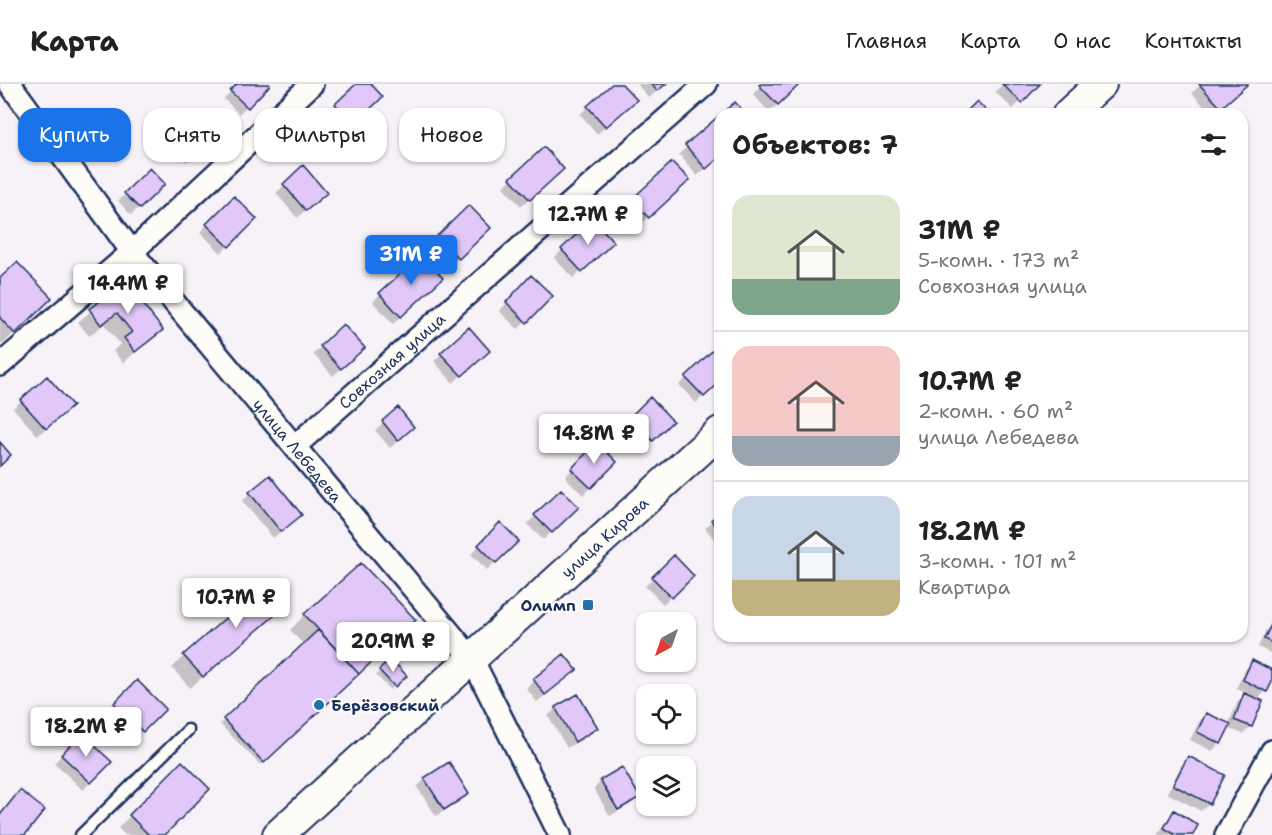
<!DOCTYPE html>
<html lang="ru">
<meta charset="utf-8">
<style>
:root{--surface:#fff;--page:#f6f6f6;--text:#222;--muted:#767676;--line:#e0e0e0;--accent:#1a73e8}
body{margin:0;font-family:"Shantell Sans",sans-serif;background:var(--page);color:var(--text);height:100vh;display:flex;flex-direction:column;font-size:22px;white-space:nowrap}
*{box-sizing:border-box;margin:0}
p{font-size:20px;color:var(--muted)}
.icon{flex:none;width:33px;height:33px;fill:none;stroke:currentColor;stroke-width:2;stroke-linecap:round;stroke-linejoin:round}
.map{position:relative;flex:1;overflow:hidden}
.panel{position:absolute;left:714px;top:24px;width:534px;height:534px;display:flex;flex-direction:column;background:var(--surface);border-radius:18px;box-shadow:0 2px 4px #0004}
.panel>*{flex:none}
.guide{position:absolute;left:18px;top:24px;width:570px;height:54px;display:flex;gap:12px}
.needle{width:39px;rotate:220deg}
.fabs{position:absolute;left:636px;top:528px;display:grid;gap:12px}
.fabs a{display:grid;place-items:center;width:60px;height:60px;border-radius:12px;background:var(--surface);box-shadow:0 2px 4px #0004;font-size:30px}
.price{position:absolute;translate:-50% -51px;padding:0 14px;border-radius:6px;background:#fff;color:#222;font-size:20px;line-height:39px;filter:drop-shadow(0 2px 3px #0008)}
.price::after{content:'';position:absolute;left:50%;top:36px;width:18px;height:14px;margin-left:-9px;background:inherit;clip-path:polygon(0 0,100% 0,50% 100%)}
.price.on{background:var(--accent);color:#fff}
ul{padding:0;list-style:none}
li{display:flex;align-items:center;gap:18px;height:150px;padding:0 18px}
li+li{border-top:2px solid var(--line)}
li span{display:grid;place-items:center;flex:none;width:168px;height:120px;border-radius:18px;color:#555}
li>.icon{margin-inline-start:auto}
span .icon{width:72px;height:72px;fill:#fffc;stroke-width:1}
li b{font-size:26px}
h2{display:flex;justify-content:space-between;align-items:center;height:72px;padding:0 18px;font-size:26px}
.chip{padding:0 21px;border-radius:18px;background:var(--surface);box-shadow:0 2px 4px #0004;font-size:21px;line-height:54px}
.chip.on{background:var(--accent);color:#fff}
header{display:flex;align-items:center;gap:36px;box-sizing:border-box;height:84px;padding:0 30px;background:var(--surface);border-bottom:2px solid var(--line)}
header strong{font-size:28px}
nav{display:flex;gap:33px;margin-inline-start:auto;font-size:21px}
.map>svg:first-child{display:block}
.shadow{fill:#0003}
.building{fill:#e1c8f8;stroke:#1b2f5e;stroke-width:1.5}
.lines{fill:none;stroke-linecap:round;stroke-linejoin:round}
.lane-casing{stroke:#1b2f5e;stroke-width:15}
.street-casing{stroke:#1b2f5e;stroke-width:26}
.secondary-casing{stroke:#1b2f5e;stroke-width:34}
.lane{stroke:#fdfcf7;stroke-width:10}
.street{stroke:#fdfcf7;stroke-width:21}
.secondary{stroke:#fdfcf7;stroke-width:30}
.poi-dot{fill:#1f6fb2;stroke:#fdfcf7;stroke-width:2}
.labels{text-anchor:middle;stroke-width:4.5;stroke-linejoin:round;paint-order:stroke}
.street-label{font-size:16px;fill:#1b2f5e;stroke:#fdfcf7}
.poi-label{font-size:16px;font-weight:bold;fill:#1b2f5e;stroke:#fdfcf7;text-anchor:end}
</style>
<header>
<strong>Карта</strong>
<nav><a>Главная</a><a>Карта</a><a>О нас</a><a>Контакты</a></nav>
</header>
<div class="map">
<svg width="1272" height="751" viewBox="0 0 1272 751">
<rect width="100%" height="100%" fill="#f7f2f7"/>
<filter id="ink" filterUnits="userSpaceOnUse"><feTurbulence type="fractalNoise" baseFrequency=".0167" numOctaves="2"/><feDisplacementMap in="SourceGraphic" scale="12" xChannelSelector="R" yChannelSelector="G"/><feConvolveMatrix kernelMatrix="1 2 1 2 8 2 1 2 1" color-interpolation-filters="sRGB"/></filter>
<g filter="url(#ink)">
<!-- shadow -->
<path class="shadow" d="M 238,0 L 267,1 L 239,30 L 224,15 Z
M 358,0 L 369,0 L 373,20 L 345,47 L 328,29 Z
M 614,0 L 620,0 L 627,24 L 597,50 L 580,30 Z
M 637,0 L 665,0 L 649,14 Z
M 763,0 L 799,0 L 769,28 L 753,10 Z
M 1003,0 L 1038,0 L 1013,25 L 995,8 Z
M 1201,0 L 1246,0 L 1213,30 L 1211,30 L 1192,9 Z
M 720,33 L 720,72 L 697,92 L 679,70 Z
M 201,35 L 215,50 L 186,78 L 172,63 Z
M 544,65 L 554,92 L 521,122 L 503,103 Z
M 672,80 L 687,96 L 640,141 L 625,125 Z
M 303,83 L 317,116 L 297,134 L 276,109 Z
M 150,86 L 163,100 L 131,131 L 118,117 Z
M 234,114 L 255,135 L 221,169 L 200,148 Z
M 469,123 L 489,144 L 451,181 L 431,160 Z
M 593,137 L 605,165 L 573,194 L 554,174 Z
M 531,193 L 550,212 L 518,245 L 499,227 Z
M 0,197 L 50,214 L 3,260 L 0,258 Z
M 124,199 L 161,246 L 123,279 L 113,267 L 120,260 L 104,240 L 89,252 L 78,238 Z
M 433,202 L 393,240 L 373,218 L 380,210 Z
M 321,263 L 355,272 L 333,292 L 313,270 Z
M 713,268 L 720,276 L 720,296 L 696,319 L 679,301 Z
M 441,270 L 480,274 L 453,299 L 434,277 Z
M 650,315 L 671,337 L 644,363 L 623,342 Z
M 21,317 L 63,329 L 38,352 L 13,324 Z
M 398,326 L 405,351 L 390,364 L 375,346 Z
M 597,360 L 615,378 L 583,411 L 565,393 Z
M 561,407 L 577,423 L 543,456 L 527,440 Z
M 250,409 L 292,438 L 273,454 L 242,417 Z
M 720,430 L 720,462 L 705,444 Z
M 500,440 L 516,457 L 487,486 L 471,470 Z
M 674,474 L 692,492 L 663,520 L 645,502 Z
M 275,530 L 190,604 L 172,584 L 184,572 Z
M 305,531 L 399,552 L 260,681 L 220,640 L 304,561 L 290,546 Z
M 1272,539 L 1272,570 L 1258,563 L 1266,546 Z
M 564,572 L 567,593 L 537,618 L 526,604 Z
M 391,577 L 405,592 L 390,606 L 376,591 Z
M 1252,578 L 1272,588 L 1272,595 L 1266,607 L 1257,616 L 1251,642 L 1243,650 L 1228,644 L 1220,659 L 1212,667 L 1190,656 L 1199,638 L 1207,630 L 1228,641 L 1237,619 L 1246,609 L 1236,604 L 1245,586 Z
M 137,598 L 164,625 L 134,655 L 107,627 Z
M 556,624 L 596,644 L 588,652 L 567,664 L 548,632 Z
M 81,651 L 110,678 L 83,706 L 54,679 Z
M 1188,674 L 1209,719 L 1201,727 L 1167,709 L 1181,682 Z
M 182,679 L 162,751 L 125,751 L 118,744 Z
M 425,695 L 467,710 L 459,718 L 436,732 L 417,703 Z
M 601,697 L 638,713 L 631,720 L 610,732 L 594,705 Z
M 1174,728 L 1191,751 L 1158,751 L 1167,736 Z"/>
<!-- building -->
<path class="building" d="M 237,0 L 269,0 L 270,1 L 248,24 L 230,7 Z
M 356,0 L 371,0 L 383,13 L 354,40 L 335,20 Z
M 612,0 L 622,0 L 637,16 L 606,43 L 587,22 Z
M 651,0 L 666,0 L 657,7 Z
M 761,0 L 800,0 L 778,21 L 759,1 Z
M 1002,0 L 1040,0 L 1022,19 Z
M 1199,0 L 1248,0 L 1221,24 Z
M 977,17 L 989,30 L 964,30 Z
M 735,18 L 746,30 L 721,30 Z
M 720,31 L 720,73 L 706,85 L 685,61 Z
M 201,33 L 217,50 L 195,71 L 179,54 Z
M 544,63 L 564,85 L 530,116 L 510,94 Z
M 672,78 L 690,96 L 649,134 L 631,116 Z
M 303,81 L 327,109 L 306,127 L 283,100 Z
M 150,84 L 165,100 L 140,125 L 124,109 Z
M 234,112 L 257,135 L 229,163 L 206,140 Z
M 469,121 L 491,144 L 459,175 L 437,152 Z
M 593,135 L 614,158 L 582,188 L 561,165 Z
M 421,171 L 443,194 L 401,233 L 379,209 Z
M 17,178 L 52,214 L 15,250 L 0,234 L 0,194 Z
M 531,191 L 553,212 L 527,239 L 506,218 Z
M 125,197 L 163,246 L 135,268 L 124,254 L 132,248 L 117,229 L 101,241 L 89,225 Z
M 343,240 L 365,264 L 341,285 L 320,262 Z
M 469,243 L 490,267 L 462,292 L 440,269 Z
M 713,266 L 720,274 L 720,298 L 704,313 L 685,293 Z
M 47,292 L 73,322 L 46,345 L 20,316 Z
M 650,313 L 673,337 L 653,357 L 630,333 Z
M 398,323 L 414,343 L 398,357 L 382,337 Z
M 0,358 L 11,371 L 0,382 Z
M 597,358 L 617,378 L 591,404 L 571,385 Z
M 270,391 L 302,431 L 281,448 L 249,408 Z
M 561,405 L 579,423 L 552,449 L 534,431 Z
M 720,428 L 720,446 L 711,436 Z
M 500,438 L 519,457 L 496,479 L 478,461 Z
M 674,471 L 694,492 L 672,514 L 652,493 Z
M 361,479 L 416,536 L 359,590 L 304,530 Z
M 269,496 L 289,519 L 203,593 L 183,571 Z
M 1272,539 L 1272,559 L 1264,555 Z
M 318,546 L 359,590 L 264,679 L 223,635 Z
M 564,570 L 577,586 L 545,611 L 533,595 Z
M 391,575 L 407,592 L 395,603 L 379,586 Z
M 1252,576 L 1272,586 L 1272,598 L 1267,608 L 1243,596 Z
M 137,596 L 166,625 L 143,648 L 114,619 Z
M 1244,609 L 1263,617 L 1252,643 L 1234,636 Z
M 578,610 L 598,644 L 575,658 L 555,623 Z
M 1206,629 L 1231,640 L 1221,660 L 1197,648 Z
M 81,649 L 112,678 L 91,699 L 61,671 Z
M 1188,672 L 1225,691 L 1210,720 L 1173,701 Z
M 182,677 L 210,705 L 165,751 L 149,751 L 129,731 Z
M 449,678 L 469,710 L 444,726 L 424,694 Z
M 622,683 L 640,713 L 618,726 L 600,696 Z
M 20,706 L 45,726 L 25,751 L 0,751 L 0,731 Z
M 1174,726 L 1198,741 L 1193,751 L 1176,751 L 1164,744 Z"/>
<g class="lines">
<!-- lane casing -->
<g class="lane-casing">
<path id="lane" d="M 81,751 L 188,646"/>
</g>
<!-- street casing -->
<g class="street-casing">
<g id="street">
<path id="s1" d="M 10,0 L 132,168 L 472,575 L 560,751"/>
<path d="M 0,281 L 132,168 L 312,0"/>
<path id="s2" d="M 295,362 L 706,0"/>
<path d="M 1226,751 L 1272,667"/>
</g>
</g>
<!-- secondary casing -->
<g class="secondary-casing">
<g id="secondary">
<path d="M 1068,30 L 1101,0"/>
<path id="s3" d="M 278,751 L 720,348"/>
</g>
</g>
<!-- lane -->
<use href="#lane" class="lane"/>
<!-- street -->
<use href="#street" class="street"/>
<!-- secondary -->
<use href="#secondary" class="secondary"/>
</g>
</g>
<!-- markers -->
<g class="poi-dot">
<rect x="582" y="515" width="12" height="12" rx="3"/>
<circle cx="319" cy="621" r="6"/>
</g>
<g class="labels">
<!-- street labels -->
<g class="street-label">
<text dy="6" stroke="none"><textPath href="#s2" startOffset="129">Совхозная улица</textPath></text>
<text dy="6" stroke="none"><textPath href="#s1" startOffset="466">улица Лебедева</textPath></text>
<text dy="6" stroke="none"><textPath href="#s3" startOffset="442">улица Кирова</textPath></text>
</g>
<!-- poi labels -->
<g class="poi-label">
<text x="576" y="527">Олимп</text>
<text x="331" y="627" text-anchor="start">Берёзовский</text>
</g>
</g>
</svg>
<div class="fabs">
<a><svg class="needle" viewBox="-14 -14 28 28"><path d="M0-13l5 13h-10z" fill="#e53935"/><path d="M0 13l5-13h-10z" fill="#767676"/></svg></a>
<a><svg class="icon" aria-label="locate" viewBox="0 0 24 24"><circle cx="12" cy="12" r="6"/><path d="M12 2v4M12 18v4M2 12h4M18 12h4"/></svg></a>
<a><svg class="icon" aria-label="layers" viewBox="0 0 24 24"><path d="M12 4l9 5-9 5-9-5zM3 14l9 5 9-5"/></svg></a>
</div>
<b class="price" style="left:588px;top:162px">12.7M ₽</b>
<b class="price on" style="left:411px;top:202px">31M ₽</b>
<b class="price" style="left:128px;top:231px">14.4M ₽</b>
<b class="price" style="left:594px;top:381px">14.8M ₽</b>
<b class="price" style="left:236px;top:545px">10.7M ₽</b>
<b class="price" style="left:393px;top:589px">20.9M ₽</b>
<b class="price" style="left:86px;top:674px">18.2M ₽</b>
<div class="guide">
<a class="chip on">Купить</a>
<a class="chip">Снять</a>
<a class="chip">Фильтры</a>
<a class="chip">Новое</a>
</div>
<section class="panel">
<h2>Объектов: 7<svg class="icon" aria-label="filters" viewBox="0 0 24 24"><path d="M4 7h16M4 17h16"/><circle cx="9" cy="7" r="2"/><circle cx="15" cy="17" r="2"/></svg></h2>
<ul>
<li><span style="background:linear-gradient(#dfe7d0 70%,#7fa58c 0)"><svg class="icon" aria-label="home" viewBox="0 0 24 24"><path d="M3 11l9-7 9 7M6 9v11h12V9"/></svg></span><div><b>31M ₽</b><p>5-комн. · 173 m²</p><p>Совхозная улица</p></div></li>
<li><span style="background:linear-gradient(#f6c9c9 75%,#9aa5b1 0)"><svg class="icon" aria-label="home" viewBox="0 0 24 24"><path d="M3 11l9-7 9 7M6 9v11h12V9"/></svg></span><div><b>10.7M ₽</b><p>2-комн. · 60 m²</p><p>улица Лебедева</p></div></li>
<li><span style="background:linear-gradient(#c9d6e8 70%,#c2b280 0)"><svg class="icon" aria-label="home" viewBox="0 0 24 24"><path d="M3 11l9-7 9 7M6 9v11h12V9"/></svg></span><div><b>18.2M ₽</b><p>3-комн. · 101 m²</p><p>Квартира</p></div></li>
</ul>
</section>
</div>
